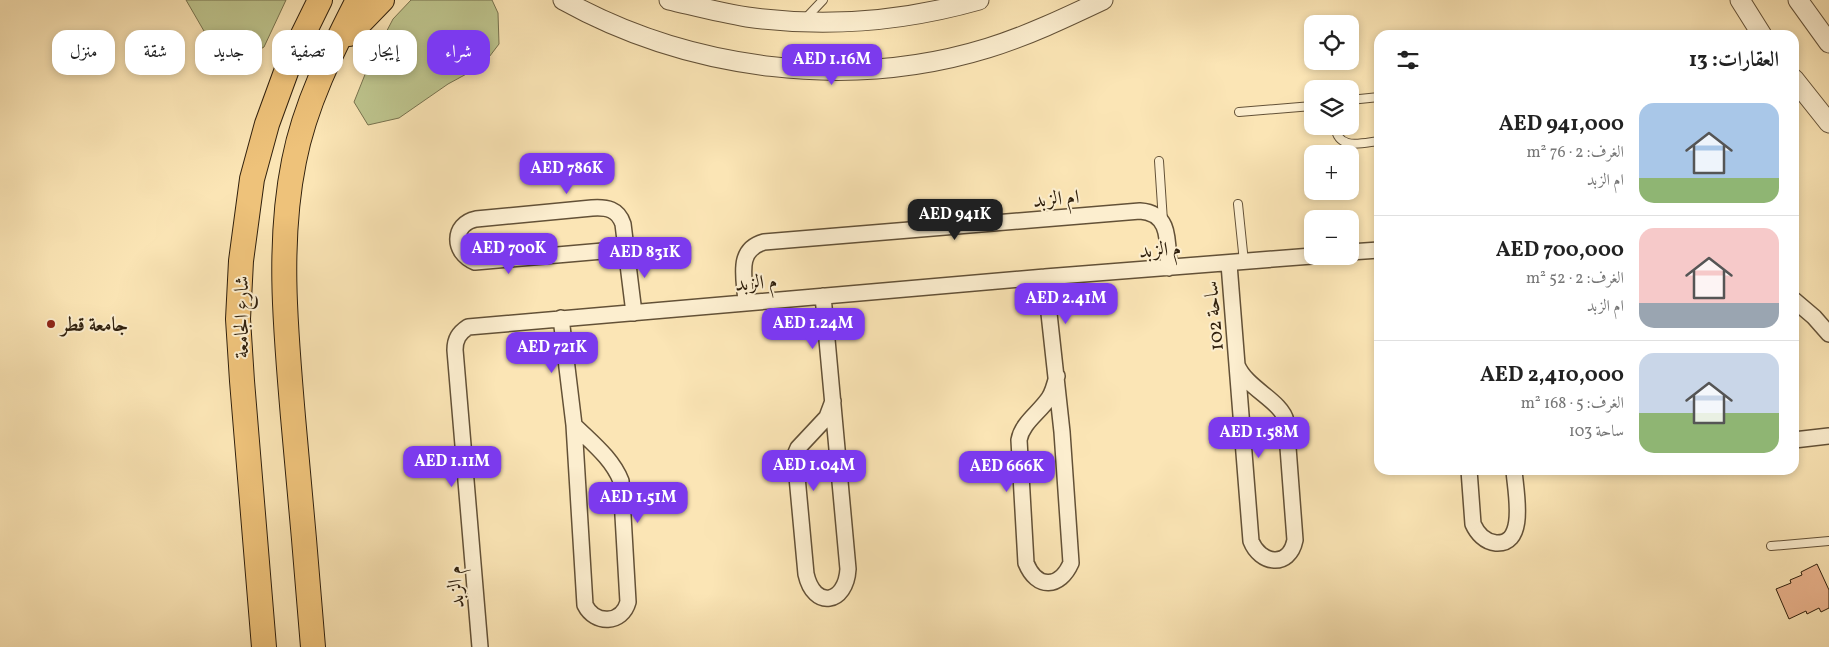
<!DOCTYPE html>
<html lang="ar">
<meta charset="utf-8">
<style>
:root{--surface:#fff;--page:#f2f2f2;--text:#222;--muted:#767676;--line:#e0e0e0;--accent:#7c3aed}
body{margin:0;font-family:Vollkorn,Amiri,serif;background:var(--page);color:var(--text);direction:rtl;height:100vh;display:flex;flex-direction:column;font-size:19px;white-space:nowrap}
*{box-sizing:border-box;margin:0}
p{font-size:16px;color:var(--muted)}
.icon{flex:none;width:28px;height:28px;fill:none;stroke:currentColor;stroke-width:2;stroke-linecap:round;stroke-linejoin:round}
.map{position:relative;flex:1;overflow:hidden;direction:ltr}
.panel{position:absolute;left:1374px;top:30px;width:425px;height:445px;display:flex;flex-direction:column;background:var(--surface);border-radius:15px;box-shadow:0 2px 8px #0003;direction:rtl}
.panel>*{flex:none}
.guide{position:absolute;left:15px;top:30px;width:475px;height:45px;direction:rtl;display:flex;gap:10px}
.controls{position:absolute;left:1304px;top:15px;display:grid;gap:10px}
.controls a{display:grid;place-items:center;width:55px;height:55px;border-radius:10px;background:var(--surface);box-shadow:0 2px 8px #0003;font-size:25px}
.price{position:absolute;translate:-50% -42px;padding:0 11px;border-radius:10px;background:var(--accent);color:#fff;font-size:16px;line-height:32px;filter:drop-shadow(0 1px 2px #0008)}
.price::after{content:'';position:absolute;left:50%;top:30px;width:15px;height:11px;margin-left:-8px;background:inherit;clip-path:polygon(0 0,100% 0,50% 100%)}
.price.on{background:#222;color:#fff}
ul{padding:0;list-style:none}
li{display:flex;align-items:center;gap:15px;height:125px;padding:0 20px}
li+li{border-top:1px solid var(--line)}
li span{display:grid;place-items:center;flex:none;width:140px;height:100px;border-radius:15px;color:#555}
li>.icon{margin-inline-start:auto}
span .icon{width:60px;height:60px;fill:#fffc;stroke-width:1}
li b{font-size:21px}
h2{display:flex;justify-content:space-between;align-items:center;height:60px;padding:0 20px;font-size:21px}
.chip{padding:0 18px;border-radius:15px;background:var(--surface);box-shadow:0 2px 8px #0003;font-size:18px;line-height:45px}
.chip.on{background:var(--accent);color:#fff}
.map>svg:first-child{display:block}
.green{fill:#bec58e;stroke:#77724e}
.building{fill:#edb690;stroke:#30200d}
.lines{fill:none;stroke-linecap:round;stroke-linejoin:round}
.service-casing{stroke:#635137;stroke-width:10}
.minor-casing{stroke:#635137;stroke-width:18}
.tertiary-casing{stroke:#635137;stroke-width:21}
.primary-casing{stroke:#30200d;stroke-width:26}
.service{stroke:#fceecf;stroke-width:8}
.minor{stroke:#fceecf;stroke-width:15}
.tertiary{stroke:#fceecf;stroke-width:19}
.primary{stroke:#eec27a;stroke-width:24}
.poi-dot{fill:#8f2418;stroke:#fceecf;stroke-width:2}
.labels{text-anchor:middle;stroke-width:4;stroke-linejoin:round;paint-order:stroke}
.street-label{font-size:20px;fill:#30200d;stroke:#fceecf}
.poi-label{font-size:20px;font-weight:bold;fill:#30200d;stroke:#fceecf;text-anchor:start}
</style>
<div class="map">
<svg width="1829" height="647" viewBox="0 0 1829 647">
<rect width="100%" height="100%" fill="#fbe5b5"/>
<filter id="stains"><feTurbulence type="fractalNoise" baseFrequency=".004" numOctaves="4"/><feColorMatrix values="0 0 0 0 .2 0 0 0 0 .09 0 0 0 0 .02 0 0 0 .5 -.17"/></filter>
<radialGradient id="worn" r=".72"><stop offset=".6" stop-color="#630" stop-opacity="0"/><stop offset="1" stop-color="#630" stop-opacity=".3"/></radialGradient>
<!-- green -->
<path class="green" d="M 186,0 L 286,0 L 264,47 L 226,69 Z
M 411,0 L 492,0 L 498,13 L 499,44 L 483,65 L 448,84 L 399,118 L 368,125 L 354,102 L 368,67 L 393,19 Z"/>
<!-- building -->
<path class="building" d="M 1817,564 L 1829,590 L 1829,608 L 1821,612 L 1819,608 L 1807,614 L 1806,611 L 1789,619 L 1776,589 L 1791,583 L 1790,580 L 1802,575 L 1801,572 Z"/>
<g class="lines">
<!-- service casing -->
<g class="service-casing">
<path id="service" d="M 805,19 L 823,0
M 1350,100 L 1379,97
M 1239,112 L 1312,106
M 1335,126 C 1338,151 1361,143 1379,141
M 1159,161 L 1163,221
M 1238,204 L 1244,262
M 1771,546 L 1829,541"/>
</g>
<!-- minor casing -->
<g class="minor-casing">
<path id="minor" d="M 626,249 L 475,262 C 452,253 452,224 476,219 L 592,208 C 607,207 618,209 623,224 L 634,313
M 1350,252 L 1379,250
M 1229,264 L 1251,541 C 1260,564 1289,569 1295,540 L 1286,421 C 1282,401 1246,388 1237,365
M 1045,277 L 1062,432 L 1071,563 C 1060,588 1037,590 1026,563 L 1019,440 C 1022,423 1039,413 1049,398 C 1053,392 1055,384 1057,376
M 823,296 L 848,569 C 846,604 814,610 806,574 L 795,455 L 798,448 L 827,417 L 833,401
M 1794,300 L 1814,317 L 1829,334
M 746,303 C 745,279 735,250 764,242 L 1140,211 C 1172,213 1167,244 1169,268
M 561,318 L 574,425 L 585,605 C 595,625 622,624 628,602 L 621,481 C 612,458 591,442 574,425
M 1794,440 L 1829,436
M 1469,470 L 1473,524 C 1477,533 1485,542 1496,543 C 1528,545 1515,489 1514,470
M 480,647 L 455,350 C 455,339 459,333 468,327 L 1045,277 L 1312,256"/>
</g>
<!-- tertiary casing -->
<g class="tertiary-casing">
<path id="tertiary" d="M 563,0 C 689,70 849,91 988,48 C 1027,36 1065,18 1103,0
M 669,0 C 695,6 721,13 747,17 C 825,28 905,21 979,0
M 1740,0 L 1762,35
M 1798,0 L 1829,43
M 1794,79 L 1829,123"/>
</g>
<!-- primary casing -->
<g class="primary-casing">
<path id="primary" d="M 349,34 L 382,0
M 264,647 L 242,381 L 238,319 L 241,261 L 252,179 L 267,124 L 290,61 L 320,0
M 313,647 C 307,570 300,494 293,417 C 286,333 277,245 294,161 C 305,104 332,51 358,0"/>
</g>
<!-- service -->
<use href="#service" class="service"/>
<!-- minor -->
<use href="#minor" class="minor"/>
<!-- tertiary -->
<use href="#tertiary" class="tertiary"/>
<!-- primary -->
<use href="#primary" class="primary"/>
</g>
<!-- markers -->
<circle class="poi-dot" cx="51" cy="324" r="5"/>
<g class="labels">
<!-- street labels -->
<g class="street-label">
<text transform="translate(1056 198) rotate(-5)" y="7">ام الزبد</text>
<text transform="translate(1160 249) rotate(-4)" y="7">م الزبد</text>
<text transform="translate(756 282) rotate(-5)" y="7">م الزبد</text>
<text transform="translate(1213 316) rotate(-95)" y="7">ساحة 102</text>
<text transform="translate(241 317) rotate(-90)" y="7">شارع الجامعة</text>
<text transform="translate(455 587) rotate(-95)" y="7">م الزبد</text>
</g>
<!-- poi labels -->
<g class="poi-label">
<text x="61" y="331">جامعة قطر</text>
</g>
</g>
<rect width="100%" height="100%" filter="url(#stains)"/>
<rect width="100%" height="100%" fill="url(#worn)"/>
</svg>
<div class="controls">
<a><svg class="icon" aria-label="locate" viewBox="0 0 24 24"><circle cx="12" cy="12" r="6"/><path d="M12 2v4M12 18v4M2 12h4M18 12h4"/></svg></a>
<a><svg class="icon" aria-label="layers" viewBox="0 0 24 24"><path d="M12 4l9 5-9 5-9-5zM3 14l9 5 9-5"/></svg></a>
<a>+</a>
<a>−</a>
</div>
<b class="price" style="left:832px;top:86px">AED 1.16M</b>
<b class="price" style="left:567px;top:195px">AED 786K</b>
<b class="price on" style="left:955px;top:241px">AED 941K</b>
<b class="price" style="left:509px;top:275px">AED 700K</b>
<b class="price" style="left:645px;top:279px">AED 831K</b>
<b class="price" style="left:1066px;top:325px">AED 2.41M</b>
<b class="price" style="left:813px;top:350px">AED 1.24M</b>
<b class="price" style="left:552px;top:374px">AED 721K</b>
<b class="price" style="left:1259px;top:459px">AED 1.58M</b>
<b class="price" style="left:452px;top:488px">AED 1.11M</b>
<b class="price" style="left:814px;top:492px">AED 1.04M</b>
<b class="price" style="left:1007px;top:493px">AED 666K</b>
<b class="price" style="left:638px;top:524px">AED 1.51M</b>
<div class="guide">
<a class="chip on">شراء</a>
<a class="chip">إيجار</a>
<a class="chip">تصفية</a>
<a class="chip">جديد</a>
<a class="chip">شقة</a>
<a class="chip">منزل</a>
</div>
<section class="panel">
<h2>العقارات: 13<svg class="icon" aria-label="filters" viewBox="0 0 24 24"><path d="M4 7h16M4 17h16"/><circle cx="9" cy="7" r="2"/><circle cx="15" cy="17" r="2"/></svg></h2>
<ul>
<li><span style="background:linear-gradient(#a9c7e8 75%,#8fb573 0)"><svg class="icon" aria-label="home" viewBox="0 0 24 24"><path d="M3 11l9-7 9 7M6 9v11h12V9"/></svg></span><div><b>AED 941,000</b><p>الغرف: 2 · 76 m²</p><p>ام الزبد</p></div></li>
<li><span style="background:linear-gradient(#f6c9c9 75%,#9aa5b1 0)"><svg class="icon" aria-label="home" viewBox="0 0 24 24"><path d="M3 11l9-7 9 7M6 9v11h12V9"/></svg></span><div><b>AED 700,000</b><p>الغرف: 2 · 52 m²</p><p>ام الزبد</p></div></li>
<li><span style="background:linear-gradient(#c9d6e8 60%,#8fb573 0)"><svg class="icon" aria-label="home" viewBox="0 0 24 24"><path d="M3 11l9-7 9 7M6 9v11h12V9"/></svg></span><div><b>AED 2,410,000</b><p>الغرف: 5 · 168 m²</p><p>ساحة 103</p></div></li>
</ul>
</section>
</div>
